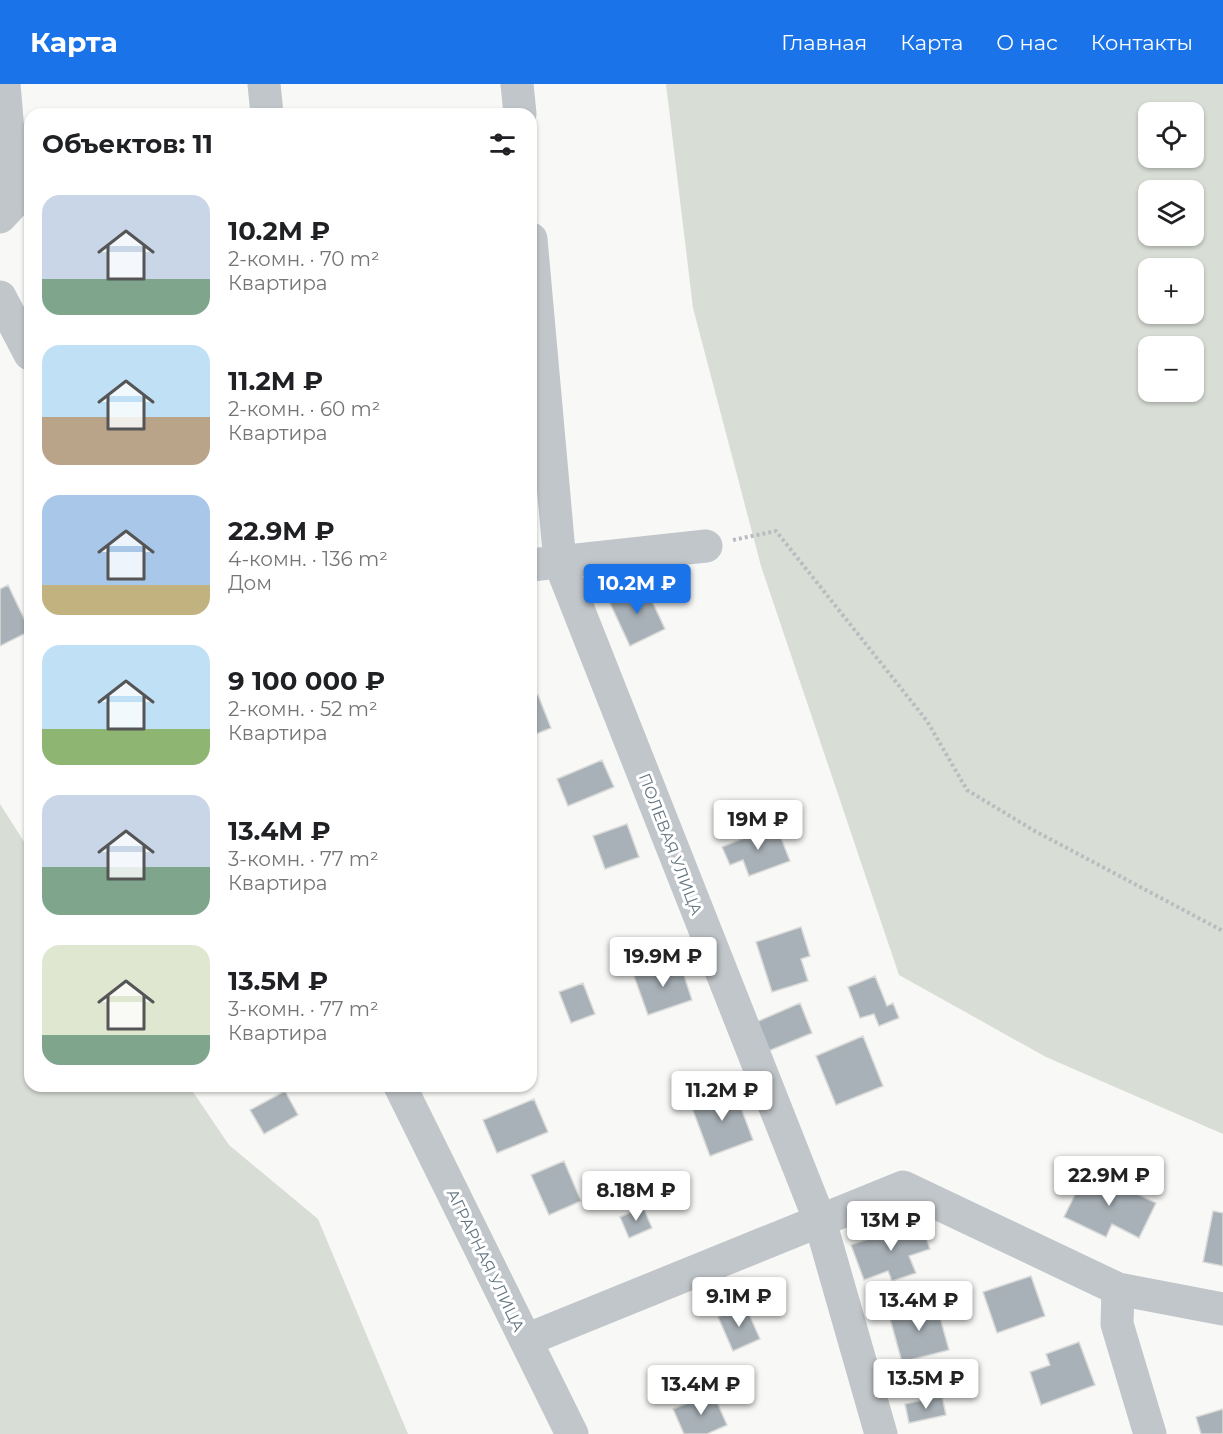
<!DOCTYPE html>
<html lang="ru">
<meta charset="utf-8">
<style>
:root{--surface:#fff;--page:#f2f2f2;--text:#202124;--muted:#757577;--accent:#1a73e8}
body{margin:0;font-family:Montserrat,sans-serif;background:var(--page);color:var(--text);height:100vh;display:flex;flex-direction:column;font-size:22px;white-space:nowrap}
*{box-sizing:border-box;margin:0}
p{font-size:20px;color:var(--muted)}
.icon{flex:none;width:33px;height:33px;fill:none;stroke:currentColor;stroke-width:2;stroke-linecap:round;stroke-linejoin:round}
.map{position:relative;flex:1;overflow:hidden}
.details{position:absolute;left:24px;top:24px;width:513px;height:984px;display:flex;flex-direction:column;background:var(--surface);border-radius:18px;box-shadow:0 2px 4px #0004}
.details>*{flex:none}
.tools{position:absolute;left:1138px;top:18px;display:grid;gap:12px}
.tools a{display:grid;place-items:center;width:66px;height:66px;border-radius:12px;background:var(--surface);box-shadow:0 2px 4px #0004;font-size:30px}
.price{position:absolute;translate:-50% -51px;padding:0 14px;border-radius:6px;background:#fff;color:#222;font-size:20px;line-height:39px;filter:drop-shadow(0 2px 3px #0008)}
.price::after{content:'';position:absolute;left:50%;top:36px;width:18px;height:14px;margin-left:-9px;background:inherit;clip-path:polygon(0 0,100% 0,50% 100%)}
.price.on{background:var(--accent);color:#fff}
ul{padding:0;list-style:none}
li{display:flex;align-items:center;gap:18px;height:150px;padding:0 18px}
li span{display:grid;place-items:center;flex:none;width:168px;height:120px;border-radius:18px;color:#555}
li>.icon{margin-inline-start:auto}
span .icon{width:72px;height:72px;fill:#fffc;stroke-width:1}
li b{font-size:26px}
h2{display:flex;justify-content:space-between;align-items:center;height:72px;padding:0 18px;font-size:26px}
header{display:flex;align-items:center;gap:36px;box-sizing:border-box;height:84px;padding:0 30px;background:var(--accent);color:#fff}
header strong{font-size:28px}
nav{display:flex;gap:33px;margin-inline-start:auto;font-size:21px}
.map>svg:first-child{display:block}
.green{fill:#d8ddd5;fill-rule:evenodd}
.building{fill:#a8b1b7;stroke:#dadad8;stroke-width:1.5}
.lines{fill:none;stroke-linecap:round;stroke-linejoin:round}
.path{stroke:#b9bdc0;stroke-width:4;stroke-dasharray:3 3;stroke-linecap:butt}
.minor{stroke:#c1c6ca;stroke-width:33}
.labels{text-anchor:middle;stroke-width:6;stroke-linejoin:round;paint-order:stroke}
.street-label{font-size:16px;fill:#637581;stroke:#fff}
</style>
<header>
<strong>Карта</strong>
<nav><a>Главная</a><a>Карта</a><a>О нас</a><a>Контакты</a></nav>
</header>
<div class="map">
<svg width="1223" height="1350" viewBox="0 0 1223 1350">
<rect width="100%" height="100%" fill="#f8f8f6"/>
<!-- green -->
<path class="green" d="M 666,0 L 1223,0 L 1223,1050 L 1046,973 L 899,891 L 761,482 L 693,224 ZM 1149,28 L 1194,28 L 1194,74 L 1149,74 ZM 1149,106 L 1194,106 L 1194,152 L 1149,152 ZM 1149,184 L 1194,184 L 1194,230 L 1149,230 ZM 1149,262 L 1194,262 L 1194,308 L 1149,308 Z
M 0,720 L 30,767 L 30,1002 L 189,1002 L 229,1061 L 318,1135 L 408,1350 L 0,1350 Z"/>
<!-- building -->
<path class="building" d="M 644,500 L 665,545 L 630,562 L 609,517 Z
M 8,501 L 30,547 L 0,562 L 0,505 Z
M 538,611 L 551,644 L 531,652 L 531,613 Z
M 602,676 L 614,703 L 568,722 L 557,695 Z
M 627,740 L 639,773 L 605,785 L 593,752 Z
M 776,741 L 790,777 L 749,792 L 743,776 L 730,781 L 722,763 Z
M 801,843 L 810,872 L 801,875 L 808,897 L 772,908 L 756,858 Z
M 679,876 L 692,916 L 648,931 L 634,892 Z
M 875,892 L 887,922 L 893,919 L 899,934 L 879,942 L 874,930 L 860,934 L 848,903 Z
M 583,899 L 595,930 L 571,939 L 559,908 Z
M 800,919 L 812,949 L 766,968 L 754,939 Z
M 863,952 L 883,1002 L 836,1021 L 816,972 Z
M 734,1005 L 753,1056 L 710,1072 L 691,1021 Z
M 285,1007 L 298,1031 L 264,1050 L 250,1026 Z
M 534,1015 L 548,1048 L 497,1069 L 483,1036 Z
M 564,1077 L 581,1117 L 549,1131 L 531,1091 Z
M 1087,1086 L 1156,1119 L 1139,1154 L 1112,1140 L 1106,1153 L 1064,1133 Z
M 643,1123 L 652,1144 L 629,1154 L 620,1133 Z
M 1213,1127 L 1223,1129 L 1223,1182 L 1203,1178 Z
M 920,1137 L 930,1165 L 909,1172 L 916,1189 L 892,1197 L 888,1187 L 864,1196 L 851,1161 Z
M 1031,1192 L 1045,1232 L 997,1249 L 983,1208 Z
M 936,1219 L 949,1266 L 902,1278 L 889,1231 Z
M 745,1221 L 760,1255 L 733,1267 L 718,1233 Z
M 1079,1258 L 1095,1301 L 1041,1321 L 1030,1288 L 1050,1281 L 1046,1270 Z
M 713,1309 L 727,1341 L 707,1350 L 684,1350 L 673,1325 Z
M 942,1312 L 946,1331 L 909,1339 L 905,1320 Z
M 1223,1325 L 1223,1350 L 1201,1350 L 1196,1333 Z"/>
<g class="lines">
<!-- path -->
<path class="path" d="M 733,456 L 776,447 L 927,637 L 967,706 L 1033,746 L 1223,847"/>
<!-- minor -->
<path class="minor" d="M 264,0 L 267,30
M 517,0 L 520,30
M 0,133 L 14,118 L 4,0
M 531,155 L 560,479 L 820,1137 L 881,1350
M 0,213 L 30,270
M 531,481 L 706,462
M 400,1002 L 572,1350
M 1118,1205 L 1117,1240 L 1150,1350
M 526,1256 L 903,1103 L 1118,1205 L 1223,1225"/>
</g>
<g class="labels">
<!-- street labels -->
<g class="street-label">
<text transform="translate(671 760) rotate(69)" y="6">ПОЛЕВАЯ УЛИЦА</text>
<text transform="translate(486 1176) rotate(64)" y="6">АГРАРНАЯ УЛИЦА</text>
</g>
</g>
</svg>
<div class="tools">
<a><svg class="icon" aria-label="locate" viewBox="0 0 24 24"><circle cx="12" cy="12" r="6"/><path d="M12 2v4M12 18v4M2 12h4M18 12h4"/></svg></a>
<a><svg class="icon" aria-label="layers" viewBox="0 0 24 24"><path d="M12 4l9 5-9 5-9-5zM3 14l9 5 9-5"/></svg></a>
<a>+</a>
<a>−</a>
</div>
<b class="price on" style="left:637px;top:531px">10.2M ₽</b>
<b class="price" style="left:758px;top:767px">19M ₽</b>
<b class="price" style="left:663px;top:904px">19.9M ₽</b>
<b class="price" style="left:722px;top:1038px">11.2M ₽</b>
<b class="price" style="left:1109px;top:1123px">22.9M ₽</b>
<b class="price" style="left:636px;top:1138px">8.18M ₽</b>
<b class="price" style="left:891px;top:1168px">13M ₽</b>
<b class="price" style="left:739px;top:1244px">9.1M ₽</b>
<b class="price" style="left:919px;top:1248px">13.4M ₽</b>
<b class="price" style="left:926px;top:1326px">13.5M ₽</b>
<b class="price" style="left:701px;top:1332px">13.4M ₽</b>
<section class="details">
<h2>Объектов: 11<svg class="icon" aria-label="filters" viewBox="0 0 24 24"><path d="M4 7h16M4 17h16"/><circle cx="9" cy="7" r="2"/><circle cx="15" cy="17" r="2"/></svg></h2>
<ul>
<li><span style="background:linear-gradient(#c9d6e8 70%,#7fa58c 0)"><svg class="icon" aria-label="home" viewBox="0 0 24 24"><path d="M3 11l9-7 9 7M6 9v11h12V9"/></svg></span><div><b>10.2M ₽</b><p>2-комн. · 70 m²</p><p>Квартира</p></div></li>
<li><span style="background:linear-gradient(#bfe0f5 60%,#b9a48a 0)"><svg class="icon" aria-label="home" viewBox="0 0 24 24"><path d="M3 11l9-7 9 7M6 9v11h12V9"/></svg></span><div><b>11.2M ₽</b><p>2-комн. · 60 m²</p><p>Квартира</p></div></li>
<li><span style="background:linear-gradient(#a9c7e8 75%,#c2b280 0)"><svg class="icon" aria-label="home" viewBox="0 0 24 24"><path d="M3 11l9-7 9 7M6 9v11h12V9"/></svg></span><div><b>22.9M ₽</b><p>4-комн. · 136 m²</p><p>Дом</p></div></li>
<li><span style="background:linear-gradient(#bfe0f5 70%,#8fb573 0)"><svg class="icon" aria-label="home" viewBox="0 0 24 24"><path d="M3 11l9-7 9 7M6 9v11h12V9"/></svg></span><div><b>9 100 000 ₽</b><p>2-комн. · 52 m²</p><p>Квартира</p></div></li>
<li><span style="background:linear-gradient(#c9d6e8 60%,#7fa58c 0)"><svg class="icon" aria-label="home" viewBox="0 0 24 24"><path d="M3 11l9-7 9 7M6 9v11h12V9"/></svg></span><div><b>13.4M ₽</b><p>3-комн. · 77 m²</p><p>Квартира</p></div></li>
<li><span style="background:linear-gradient(#dfe7d0 75%,#7fa58c 0)"><svg class="icon" aria-label="home" viewBox="0 0 24 24"><path d="M3 11l9-7 9 7M6 9v11h12V9"/></svg></span><div><b>13.5M ₽</b><p>3-комн. · 77 m²</p><p>Квартира</p></div></li>
</ul>
</section>
</div>
